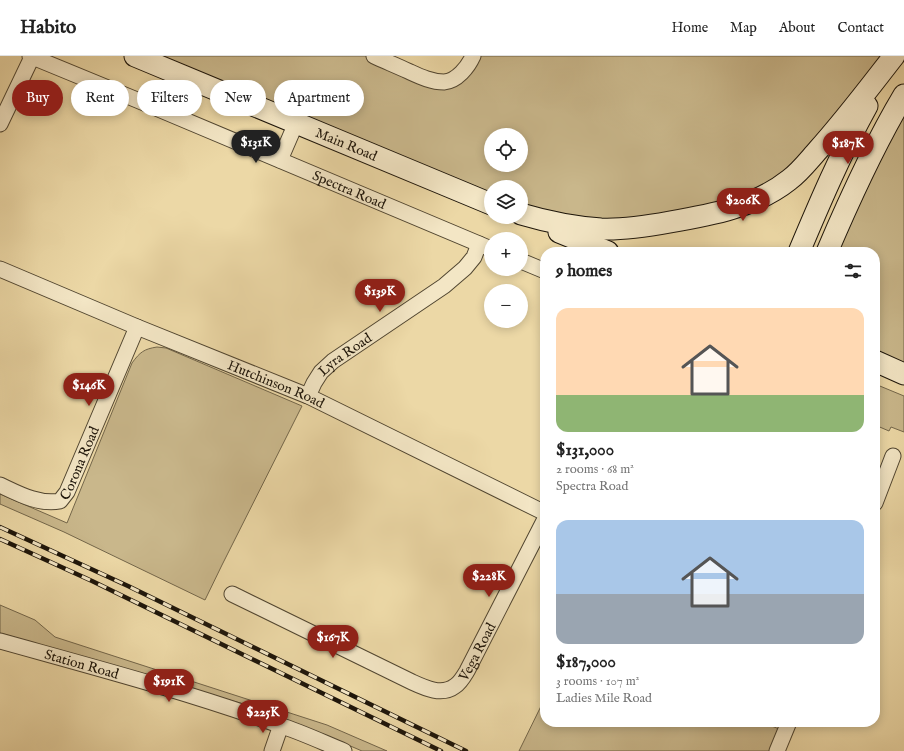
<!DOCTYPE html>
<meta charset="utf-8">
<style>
:root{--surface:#fff;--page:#f2f2f2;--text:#222;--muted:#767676;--line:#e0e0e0;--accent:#8f2418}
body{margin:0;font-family:"IM FELL English",serif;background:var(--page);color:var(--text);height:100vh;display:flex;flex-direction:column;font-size:15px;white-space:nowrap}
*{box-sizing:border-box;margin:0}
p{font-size:13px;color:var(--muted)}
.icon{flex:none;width:22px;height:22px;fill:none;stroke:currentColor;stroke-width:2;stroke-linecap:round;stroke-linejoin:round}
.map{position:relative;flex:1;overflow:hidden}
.panel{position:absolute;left:540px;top:191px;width:340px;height:480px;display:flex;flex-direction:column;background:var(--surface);border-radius:16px;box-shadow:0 2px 10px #0003}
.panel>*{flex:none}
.hud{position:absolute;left:12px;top:24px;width:380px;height:36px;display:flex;gap:8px}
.buttons{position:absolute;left:484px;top:72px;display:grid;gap:8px}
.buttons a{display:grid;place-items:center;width:44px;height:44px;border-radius:50%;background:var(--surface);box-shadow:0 2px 10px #0003;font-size:20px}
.price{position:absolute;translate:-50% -34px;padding:0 9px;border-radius:14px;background:var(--accent);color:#fff;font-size:13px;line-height:26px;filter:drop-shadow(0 1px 2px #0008)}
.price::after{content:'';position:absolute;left:50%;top:24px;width:12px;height:9px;margin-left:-6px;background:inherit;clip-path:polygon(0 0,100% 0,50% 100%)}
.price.active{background:#222;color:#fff}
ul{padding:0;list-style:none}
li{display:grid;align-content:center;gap:8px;height:212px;padding:0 16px}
li span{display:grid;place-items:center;height:124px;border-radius:12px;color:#555}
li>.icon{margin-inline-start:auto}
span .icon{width:72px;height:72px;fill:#fffc;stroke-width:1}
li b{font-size:17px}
h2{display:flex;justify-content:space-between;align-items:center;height:48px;padding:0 16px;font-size:17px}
.tag{padding:0 14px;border-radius:18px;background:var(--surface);box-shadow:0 2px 10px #0003;font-size:14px;line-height:36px}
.tag.active{background:var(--accent);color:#fff}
header{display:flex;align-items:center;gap:24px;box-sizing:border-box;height:56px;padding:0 20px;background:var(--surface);border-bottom:1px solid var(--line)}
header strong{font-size:19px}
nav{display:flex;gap:22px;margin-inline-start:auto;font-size:14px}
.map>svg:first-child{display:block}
.green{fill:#c9b78b;stroke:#73664a;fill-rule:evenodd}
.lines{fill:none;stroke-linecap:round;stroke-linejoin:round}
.minor-casing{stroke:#514631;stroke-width:17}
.secondary-casing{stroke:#1d150a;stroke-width:23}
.minor{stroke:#f3e6c5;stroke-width:15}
.secondary{stroke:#f3e6c5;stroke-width:21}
.rail-casing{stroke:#1d150a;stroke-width:4.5}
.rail{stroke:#f3e6c5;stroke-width:3;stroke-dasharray:9;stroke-linecap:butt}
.labels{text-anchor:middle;stroke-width:4;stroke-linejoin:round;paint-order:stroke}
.street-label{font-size:14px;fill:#1d150a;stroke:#f3e6c5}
</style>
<header>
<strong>Habito</strong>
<nav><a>Home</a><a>Map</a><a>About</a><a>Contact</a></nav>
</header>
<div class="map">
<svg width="904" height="695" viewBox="0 0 904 695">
<rect width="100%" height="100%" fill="#ecd8a6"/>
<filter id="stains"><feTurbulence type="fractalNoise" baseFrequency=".005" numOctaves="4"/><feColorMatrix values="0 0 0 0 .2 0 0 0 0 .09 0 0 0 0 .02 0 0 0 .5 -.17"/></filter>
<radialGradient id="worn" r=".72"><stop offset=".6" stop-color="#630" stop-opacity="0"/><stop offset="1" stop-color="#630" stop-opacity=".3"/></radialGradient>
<!-- green -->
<path class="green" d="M 136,0 L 374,0 L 445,26 L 473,0 L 894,0 L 789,124 L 656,169 L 521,158 L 521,131 L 491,131 L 491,148 ZM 491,79 L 521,79 L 521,109 L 491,109 Z
M 904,39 L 904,316 L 875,304 L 875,196 L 827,196 Z
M 157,291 L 166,292 L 302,350 L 222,509 L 205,544 L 64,476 L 0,448 L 0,438 L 67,467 L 132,307 C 140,296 144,293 157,291 Z
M 875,328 L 904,340 L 904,376 L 891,371 L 889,375 L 875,369 Z
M 0,549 L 35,564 L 55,581 L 327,669 L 387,695 L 362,695 L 318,676 L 257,652 L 0,577 Z
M 545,642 L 545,666 L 762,666 L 779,673 L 771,695 L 519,695 Z"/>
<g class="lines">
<!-- minor casing -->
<g class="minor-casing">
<g id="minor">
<path id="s1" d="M 30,0 L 137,44 L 491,193"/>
<path d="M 374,0 C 385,5 397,10 408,15 C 419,20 431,26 444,26 C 457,25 468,11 473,0"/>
<path d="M 0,68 L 32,1"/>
<path d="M 280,104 L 296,67"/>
<path d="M 521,205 L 545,215"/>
<path id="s2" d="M 0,213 L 137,271 L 308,340 L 545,457"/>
<path id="s3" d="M 308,340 L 314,327 L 321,316 L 333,305 L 444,230 L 465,212 L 474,201 L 479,188"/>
<path id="s4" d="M 0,429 C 19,438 39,449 60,445 L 67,436 L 137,271"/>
<path d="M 875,447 L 893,400"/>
<path id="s5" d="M 232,538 L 412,626 C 425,632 442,640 455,630 C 460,627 464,620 467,615 L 545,463"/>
<path id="s6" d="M 0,585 C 93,611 188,636 279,669 C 301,676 322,686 344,695"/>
<path d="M 272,695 L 281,669"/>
<path d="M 777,695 L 789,666"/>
</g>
</g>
<!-- secondary casing -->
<g class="secondary-casing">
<g id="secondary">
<path id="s7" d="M 135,0 L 491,148"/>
<path d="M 521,158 C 548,166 574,171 601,173 C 624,174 648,170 670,166 C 711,159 755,151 789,124 C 800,116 809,104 818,94 C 845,64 869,32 894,0"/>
<path d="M 559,176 L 608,196"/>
<path d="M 799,196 C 820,146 841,97 867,50"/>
<path d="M 827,196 C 850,142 874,89 904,39"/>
<path d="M 875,305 L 904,318"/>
</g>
</g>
<!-- minor -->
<use href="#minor" class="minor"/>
<!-- secondary -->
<use href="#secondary" class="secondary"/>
<!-- rail casing -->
<g class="rail-casing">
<path id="rail" d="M 0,471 L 128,530 L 466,695
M 0,483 L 92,525 L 441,695"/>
</g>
<!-- rail -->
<use href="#rail" class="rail"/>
</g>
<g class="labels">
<!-- street labels -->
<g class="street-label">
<text dy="5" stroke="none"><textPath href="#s7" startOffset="229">Main Road</textPath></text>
<text dy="5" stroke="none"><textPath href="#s1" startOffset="346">Spectra Road</textPath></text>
<text dy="5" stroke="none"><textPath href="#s3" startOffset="57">Lyra Road</textPath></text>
<text dy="5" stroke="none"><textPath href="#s2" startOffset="299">Hutchinson Road</textPath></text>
<text dy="5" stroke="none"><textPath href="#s4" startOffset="106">Corona Road</textPath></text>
<text dy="5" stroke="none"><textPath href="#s5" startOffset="287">Vega Road</textPath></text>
<text dy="5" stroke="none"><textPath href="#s6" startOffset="85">Station Road</textPath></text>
</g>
</g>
<rect width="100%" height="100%" filter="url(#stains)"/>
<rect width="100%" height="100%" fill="url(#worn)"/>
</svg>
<div class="buttons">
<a><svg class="icon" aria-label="locate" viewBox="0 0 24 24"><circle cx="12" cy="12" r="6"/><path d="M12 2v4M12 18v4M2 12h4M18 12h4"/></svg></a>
<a><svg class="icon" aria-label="layers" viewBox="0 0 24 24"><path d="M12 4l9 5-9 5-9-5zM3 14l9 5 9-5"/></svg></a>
<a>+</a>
<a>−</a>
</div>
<b class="price active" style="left:256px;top:108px">$131K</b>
<b class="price" style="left:848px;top:109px">$187K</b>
<b class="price" style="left:743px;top:166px">$206K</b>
<b class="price" style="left:380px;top:257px">$139K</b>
<b class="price" style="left:89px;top:351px">$146K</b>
<b class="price" style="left:489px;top:542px">$228K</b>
<b class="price" style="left:333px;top:603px">$167K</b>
<b class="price" style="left:169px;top:647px">$191K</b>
<b class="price" style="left:263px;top:678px">$225K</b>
<div class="hud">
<a class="tag active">Buy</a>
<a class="tag">Rent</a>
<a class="tag">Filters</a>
<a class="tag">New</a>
<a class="tag">Apartment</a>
</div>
<section class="panel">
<h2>9 homes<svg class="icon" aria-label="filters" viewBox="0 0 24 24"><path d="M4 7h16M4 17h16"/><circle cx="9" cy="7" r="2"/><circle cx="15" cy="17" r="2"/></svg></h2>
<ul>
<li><span style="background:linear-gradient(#ffd9b3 70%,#8fb573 0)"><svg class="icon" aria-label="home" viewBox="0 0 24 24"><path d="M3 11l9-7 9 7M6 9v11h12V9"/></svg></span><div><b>$131,000</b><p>2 rooms · 68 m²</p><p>Spectra Road</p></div></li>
<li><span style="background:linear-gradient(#a9c7e8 60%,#9aa5b1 0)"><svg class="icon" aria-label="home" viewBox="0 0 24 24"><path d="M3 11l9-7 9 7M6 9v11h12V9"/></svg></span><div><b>$187,000</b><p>3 rooms · 107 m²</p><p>Ladies Mile Road</p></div></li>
</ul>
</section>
</div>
